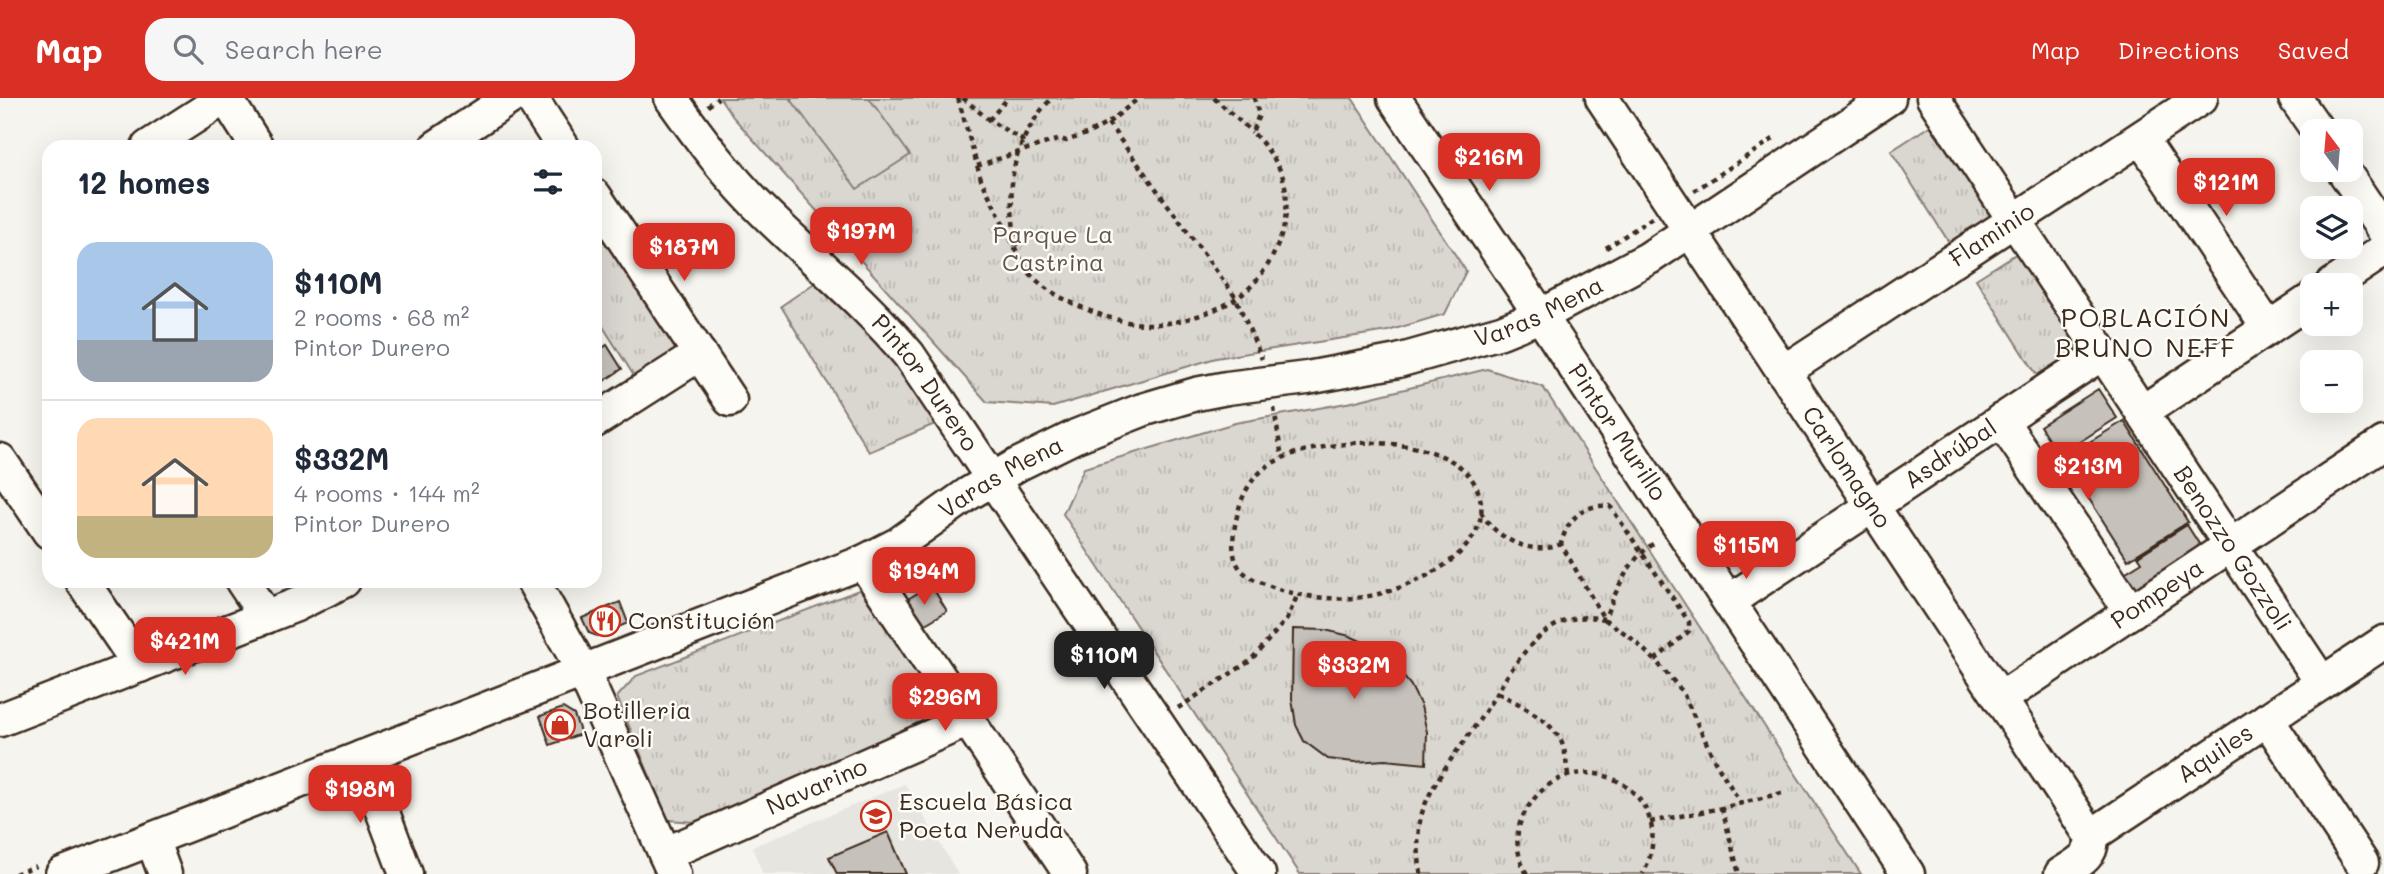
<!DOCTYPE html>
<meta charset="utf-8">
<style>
:root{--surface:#fff;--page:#f6f6f7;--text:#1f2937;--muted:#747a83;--line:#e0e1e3;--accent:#d93025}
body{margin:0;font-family:Mali,sans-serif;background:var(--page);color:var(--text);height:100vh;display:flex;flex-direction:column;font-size:26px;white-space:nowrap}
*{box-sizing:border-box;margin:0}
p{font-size:23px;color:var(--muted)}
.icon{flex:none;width:38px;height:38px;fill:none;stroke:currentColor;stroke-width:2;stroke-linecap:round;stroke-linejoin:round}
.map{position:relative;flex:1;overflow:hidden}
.sheet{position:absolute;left:42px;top:42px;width:560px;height:448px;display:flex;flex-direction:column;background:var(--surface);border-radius:21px;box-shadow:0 7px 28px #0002}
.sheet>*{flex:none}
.needle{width:46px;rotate:344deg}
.fabs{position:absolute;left:2300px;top:21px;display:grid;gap:14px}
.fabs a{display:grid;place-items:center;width:63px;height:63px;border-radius:14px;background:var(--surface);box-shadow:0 7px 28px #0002;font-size:35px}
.price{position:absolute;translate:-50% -60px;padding:0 16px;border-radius:14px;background:var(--accent);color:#fff;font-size:23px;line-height:46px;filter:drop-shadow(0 2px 4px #0008)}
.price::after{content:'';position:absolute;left:50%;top:42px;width:21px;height:16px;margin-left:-10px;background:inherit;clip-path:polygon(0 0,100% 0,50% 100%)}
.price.on{background:#222;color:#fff}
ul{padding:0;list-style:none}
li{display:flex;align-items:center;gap:21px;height:175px;padding:0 35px}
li+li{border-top:2px solid var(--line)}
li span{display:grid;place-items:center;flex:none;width:196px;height:140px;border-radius:21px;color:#555}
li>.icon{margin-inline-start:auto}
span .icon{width:84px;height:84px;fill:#fffc;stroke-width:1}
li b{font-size:30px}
h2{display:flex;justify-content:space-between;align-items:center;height:84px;padding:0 35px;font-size:30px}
header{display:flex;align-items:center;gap:42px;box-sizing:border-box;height:98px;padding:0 35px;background:var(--accent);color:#fff}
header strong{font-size:33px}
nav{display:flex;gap:38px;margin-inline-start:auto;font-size:24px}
.search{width:490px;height:63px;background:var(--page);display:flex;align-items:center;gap:18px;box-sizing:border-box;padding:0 24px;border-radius:21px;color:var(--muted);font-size:26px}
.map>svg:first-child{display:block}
.built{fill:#e7e5df}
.grass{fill:url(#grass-tufts);stroke:#8a8077;stroke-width:2}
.pitch{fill:#dad6d0;stroke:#8a8077;stroke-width:2}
.building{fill:#c7c1bb;stroke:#3b2a1e;stroke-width:2}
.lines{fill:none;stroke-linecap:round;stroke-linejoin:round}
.minor-casing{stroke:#3b2a1e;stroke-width:37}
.path{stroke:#3b2a1e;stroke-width:4.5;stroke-dasharray:5 5;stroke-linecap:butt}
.minor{stroke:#fdfcf7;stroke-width:32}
.labels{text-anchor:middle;stroke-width:5;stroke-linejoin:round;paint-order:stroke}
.park-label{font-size:24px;fill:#63554a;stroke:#fdfcf7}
.street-label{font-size:24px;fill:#3b2a1e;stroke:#fdfcf7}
.poi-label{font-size:24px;fill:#3b2a1e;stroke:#fdfcf7;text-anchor:start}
.neighbourhood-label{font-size:26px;letter-spacing:2px;fill:#3b2a1e;stroke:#fdfcf7}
</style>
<header>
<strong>Map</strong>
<div class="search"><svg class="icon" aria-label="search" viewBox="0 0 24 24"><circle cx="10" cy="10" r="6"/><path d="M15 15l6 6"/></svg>Search here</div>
<nav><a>Map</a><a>Directions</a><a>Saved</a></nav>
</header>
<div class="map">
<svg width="2384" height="776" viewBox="0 0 2384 776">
<defs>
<pattern id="grass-tufts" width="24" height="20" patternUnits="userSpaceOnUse" patternTransform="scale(1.75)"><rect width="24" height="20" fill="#dad6d0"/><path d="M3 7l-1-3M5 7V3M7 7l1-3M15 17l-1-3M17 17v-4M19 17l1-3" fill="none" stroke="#bcb8b2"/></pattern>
</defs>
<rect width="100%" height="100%" fill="#f5f4ee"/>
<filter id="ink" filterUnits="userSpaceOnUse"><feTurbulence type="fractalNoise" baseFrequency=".0143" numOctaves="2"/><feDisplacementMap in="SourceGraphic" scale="14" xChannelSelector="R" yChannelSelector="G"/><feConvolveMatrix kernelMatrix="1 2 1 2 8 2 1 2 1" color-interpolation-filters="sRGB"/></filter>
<g filter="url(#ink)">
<!-- built -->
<path class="built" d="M 905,686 L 958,776 L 763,776 L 752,749 Z"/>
<!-- grass -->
<path class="grass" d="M 720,0 L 1352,0 L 1466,173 L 1445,216 L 1388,233 L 1216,260 L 1053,309 L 987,304 L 733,19 Z
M 1933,26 L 1994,122 L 1952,149 L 1891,53 Z
M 612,138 L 684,250 L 636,281 L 595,216 L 595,149 Z
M 2019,154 L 2080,250 L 2037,277 L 1976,181 Z
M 816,184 L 893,259 L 935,326 L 869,354 L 781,208 Z
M 1487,271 L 1543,289 L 1861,776 L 1300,776 L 1063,416 L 1084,370 L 1235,325 L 1352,304 Z
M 864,490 L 937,601 L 933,619 L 695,724 L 668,722 L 617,599 L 636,578 Z"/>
<!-- pitch -->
<path class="pitch" d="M 790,0 L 869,0 L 910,57 L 857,91 Z"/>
<!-- building -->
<path class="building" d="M 607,247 L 622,271 L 595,289 L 595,255 Z
M 2098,291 L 2117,320 L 2059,357 L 2040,328 Z
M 2124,323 L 2188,424 L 2128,462 L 2063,360 Z
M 2187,427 L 2203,452 L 2136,495 L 2123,476 L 2142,464 L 2138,458 Z
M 931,487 L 947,513 L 917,531 L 901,505 Z
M 620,504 L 628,525 L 597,538 L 589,535 L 582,520 Z
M 1293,531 L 1325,532 L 1350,538 L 1374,549 L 1390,561 L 1411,588 L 1421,608 L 1427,634 L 1426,666 L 1385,662 L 1354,664 L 1328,661 L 1304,643 L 1296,627 L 1292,601 Z
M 563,610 L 574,617 L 581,636 L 550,647 L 540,618 Z
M 888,734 L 906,776 L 837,776 L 829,759 Z"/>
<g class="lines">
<!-- minor casing -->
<g class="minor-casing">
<g id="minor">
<path d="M 226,0 L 257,49"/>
<path d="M 531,0 L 563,49"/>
<path id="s1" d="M 671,0 C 700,41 730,81 767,117 C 814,163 867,206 909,257 L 1259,776"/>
<path id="s2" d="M 1394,0 L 1529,200 L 1908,776"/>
<path id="s3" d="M 1602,0 L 2091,738 C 2095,758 2076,766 2061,776"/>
<path id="s4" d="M 1933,0 L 2322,585"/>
<path d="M 2295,0 L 2318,33"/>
<path d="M 2141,40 L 2268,230"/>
<path d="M 148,49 L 224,0"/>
<path d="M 436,49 L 510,0"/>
<path d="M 2343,72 L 2384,133"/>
<path d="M 595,98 L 730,302"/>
<path d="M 2332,187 L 2384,152"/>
<path id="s5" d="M 1783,274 L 2201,0"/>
<path d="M 2142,314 L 2312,201"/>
<path d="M 2001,322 L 2131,514"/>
<path d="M 595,323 L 700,256"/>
<path d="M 0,362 L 49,434"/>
<path d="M 863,464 L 1070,776"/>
<path d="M 82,483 L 140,568"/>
<path d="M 242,483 L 266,519"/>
<path d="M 533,483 L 583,573 L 674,776"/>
<path id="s6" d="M 1729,503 L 2103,255"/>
<path id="s7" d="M 2000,601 L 2384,345"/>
<path d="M 2267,621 L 2362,765"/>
<path d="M 0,622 L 296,507 L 344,483"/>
<path d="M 362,659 L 406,776"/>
<path id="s8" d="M 2091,738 L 2384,544"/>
<path d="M 152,741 L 165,776"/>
<path id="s9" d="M 665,756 L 968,622"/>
<path id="s10" d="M 62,776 L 863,464 L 898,446 L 968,396 L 1017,367 L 1076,338 L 1142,312 L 1196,296 L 1227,290 L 1307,280 L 1398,263 L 1501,234 L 1540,218 L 1649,160 L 1889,0"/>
</g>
</g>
<!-- path -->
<path class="path" d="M 958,0 L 981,81 L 1024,168 C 1039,188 1056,198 1079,208 C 1103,219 1129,227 1156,226 C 1182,225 1215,214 1237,200 C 1274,175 1299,114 1280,72 C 1273,57 1263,45 1252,34 L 1259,17 L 1254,0
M 963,0 L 989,22 L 1022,42 L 1025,49
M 1214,0 L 1252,34
M 708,8 L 718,0
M 989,22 L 1008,0
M 1108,25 L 1236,200 L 1262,261
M 977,68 L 1040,47 L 1061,41 L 1066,43 L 1089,35 L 1108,25 L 1139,0
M 1694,93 L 1775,40
M 1016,148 C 1010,101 1006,68 1032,26 C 1038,16 1044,7 1053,0
M 1606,150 L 1652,120
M 1274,310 L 1282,360
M 1352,345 C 1392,343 1462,349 1478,393 C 1501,455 1401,497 1354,500 C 1327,502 1295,498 1270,488 C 1259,484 1246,479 1239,469 C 1228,453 1235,424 1240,407 C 1257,355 1304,352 1352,345 Z
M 1481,414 C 1495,441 1533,459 1561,446
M 1655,562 L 1689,533 L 1689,524 L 1610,408 C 1584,405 1567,421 1561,446 L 1604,521 L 1629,538 L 1655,562 L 1682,593 L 1715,663 L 1741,706
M 1498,595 C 1519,606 1549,620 1561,643 C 1566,653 1566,665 1568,676
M 1178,610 L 1250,563 L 1287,521 L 1298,496
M 1722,710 L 1739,776
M 1650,724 L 1722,710 L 1782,695
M 15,776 L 36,768
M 1421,776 C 1418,756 1416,732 1423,712 C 1435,679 1460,650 1480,621 C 1500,592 1518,553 1548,532 C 1565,520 1584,517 1604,521 C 1619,489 1626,463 1657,443
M 1527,776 C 1517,760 1514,737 1522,720 C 1566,629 1687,691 1643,776"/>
<!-- minor -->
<use href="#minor" class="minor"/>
</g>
</g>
<!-- icons -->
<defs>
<g id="restaurant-ring" transform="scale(1.575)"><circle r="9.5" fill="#fdfcf7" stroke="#c8321e" stroke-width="1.5"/><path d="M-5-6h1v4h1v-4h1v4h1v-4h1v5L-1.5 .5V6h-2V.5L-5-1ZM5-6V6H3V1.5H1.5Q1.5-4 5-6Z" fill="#c8321e"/></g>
<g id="shop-ring" transform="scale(1.575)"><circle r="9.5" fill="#fdfcf7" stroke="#c8321e" stroke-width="1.5"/><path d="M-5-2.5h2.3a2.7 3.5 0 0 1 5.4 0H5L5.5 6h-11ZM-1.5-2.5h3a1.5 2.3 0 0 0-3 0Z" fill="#c8321e"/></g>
<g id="school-ring" transform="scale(1.575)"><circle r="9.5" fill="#fdfcf7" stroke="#c8321e" stroke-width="1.5"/><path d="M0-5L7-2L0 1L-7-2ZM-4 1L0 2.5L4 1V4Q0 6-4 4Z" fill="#c8321e"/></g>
</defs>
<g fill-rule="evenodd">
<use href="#restaurant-ring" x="605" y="523"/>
<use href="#shop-ring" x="560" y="627"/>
<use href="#school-ring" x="876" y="718"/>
</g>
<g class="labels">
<!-- park labels -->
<g class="park-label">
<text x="1053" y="145">Parque La<tspan x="1053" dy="28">Castrina</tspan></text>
</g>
<!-- street labels -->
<g class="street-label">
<text dy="8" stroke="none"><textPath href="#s5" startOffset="250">Flaminio</textPath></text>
<text dy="8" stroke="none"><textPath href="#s10" startOffset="1589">Varas Mena</textPath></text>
<text dy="8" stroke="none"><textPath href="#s1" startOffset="383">Pintor Durero</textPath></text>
<text dy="8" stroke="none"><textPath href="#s2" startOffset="402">Pintor Murillo</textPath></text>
<text dy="8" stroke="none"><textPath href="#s6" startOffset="266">Asdrúbal</textPath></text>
<text dy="8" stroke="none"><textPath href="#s3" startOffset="443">Carlomagno</textPath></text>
<text dy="8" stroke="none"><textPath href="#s10" startOffset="1022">Varas Mena</textPath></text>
<text dy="8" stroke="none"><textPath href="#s4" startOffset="541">Benozzo Gozzoli</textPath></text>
<text dy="8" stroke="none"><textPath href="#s7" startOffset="189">Pompeya</textPath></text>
<text dy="8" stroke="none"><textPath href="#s8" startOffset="149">Aquiles</textPath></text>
<text dy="8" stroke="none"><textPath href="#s9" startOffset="166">Navarino</textPath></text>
</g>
<!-- poi labels -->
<g class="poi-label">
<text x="628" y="531">Constitución</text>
<text x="583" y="621">Botilleria<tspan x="583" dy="28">Varoli</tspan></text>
<text x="899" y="712">Escuela Básica<tspan x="899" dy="28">Poeta Neruda</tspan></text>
</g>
<!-- neighbourhood labels -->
<g class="neighbourhood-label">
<text x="2146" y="229">POBLACIÓN<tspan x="2146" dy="30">BRUNO NEFF</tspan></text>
</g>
</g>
</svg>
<div class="fabs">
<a><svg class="needle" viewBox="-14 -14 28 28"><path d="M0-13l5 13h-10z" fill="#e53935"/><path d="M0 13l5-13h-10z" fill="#747a83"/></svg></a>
<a><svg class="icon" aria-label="layers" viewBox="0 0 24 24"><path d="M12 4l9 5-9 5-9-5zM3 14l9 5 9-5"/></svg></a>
<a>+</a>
<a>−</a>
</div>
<b class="price" style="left:1489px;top:95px">$216M</b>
<b class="price" style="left:2226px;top:120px">$121M</b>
<b class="price" style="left:861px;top:169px">$197M</b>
<b class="price" style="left:684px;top:185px">$187M</b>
<b class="price" style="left:2088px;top:404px">$213M</b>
<b class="price" style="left:1746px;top:483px">$115M</b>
<b class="price" style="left:924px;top:509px">$194M</b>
<b class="price" style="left:185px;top:579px">$421M</b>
<b class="price on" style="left:1104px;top:593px">$110M</b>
<b class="price" style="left:1354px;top:603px">$332M</b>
<b class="price" style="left:945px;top:635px">$296M</b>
<b class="price" style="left:360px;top:727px">$198M</b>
<section class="sheet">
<h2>12 homes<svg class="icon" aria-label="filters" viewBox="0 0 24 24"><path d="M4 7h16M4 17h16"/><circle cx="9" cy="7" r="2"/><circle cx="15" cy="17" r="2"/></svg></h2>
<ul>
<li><span style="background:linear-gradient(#a9c7e8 70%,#9aa5b1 0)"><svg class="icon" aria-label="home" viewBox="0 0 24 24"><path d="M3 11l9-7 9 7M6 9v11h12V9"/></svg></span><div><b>$110M</b><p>2 rooms · 68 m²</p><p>Pintor Durero</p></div></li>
<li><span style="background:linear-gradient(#ffd9b3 70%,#c2b280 0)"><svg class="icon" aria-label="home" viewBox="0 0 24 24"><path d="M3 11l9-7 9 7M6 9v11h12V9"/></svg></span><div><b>$332M</b><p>4 rooms · 144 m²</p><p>Pintor Durero</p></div></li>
</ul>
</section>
</div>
